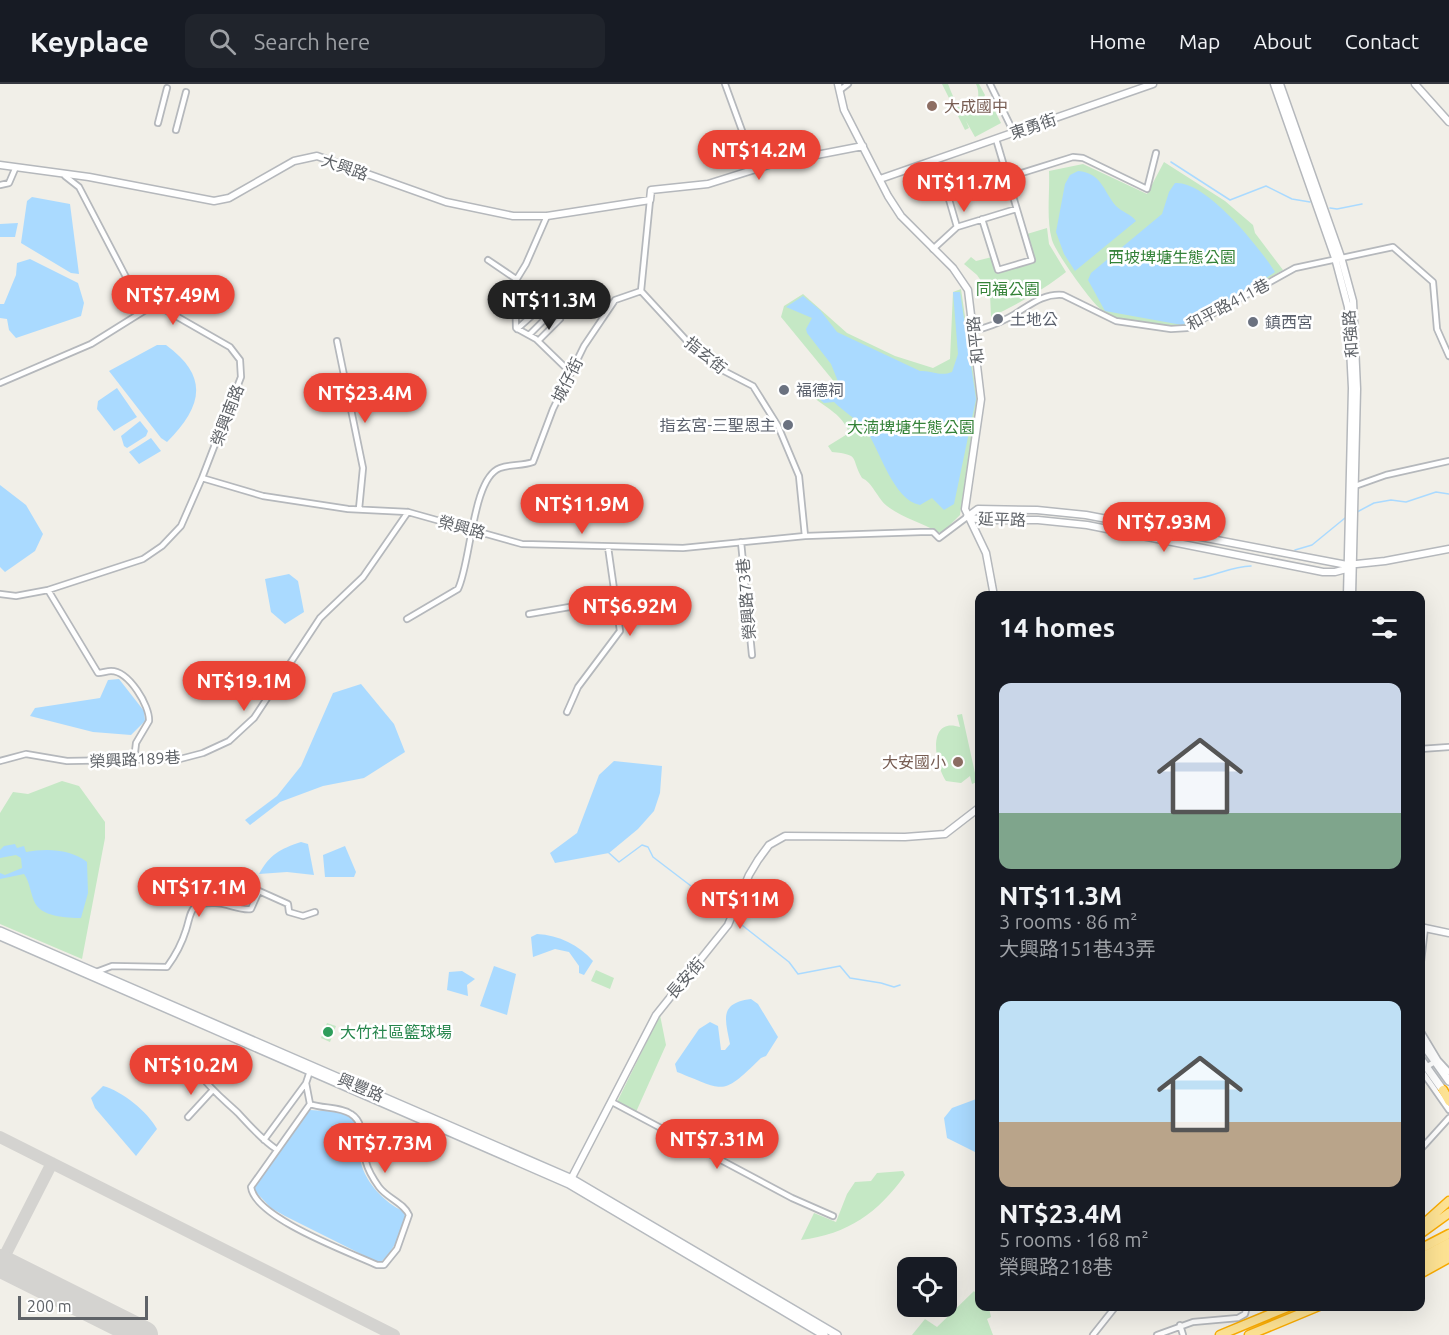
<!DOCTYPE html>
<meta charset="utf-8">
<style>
:root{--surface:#171b24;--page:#20242c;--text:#f1f3f6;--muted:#9ea1a6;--line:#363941;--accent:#ea4335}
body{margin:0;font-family:Ubuntu,"Noto Sans TC",sans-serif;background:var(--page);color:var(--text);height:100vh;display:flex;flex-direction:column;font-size:22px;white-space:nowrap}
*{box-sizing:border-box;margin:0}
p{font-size:20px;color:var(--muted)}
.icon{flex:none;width:33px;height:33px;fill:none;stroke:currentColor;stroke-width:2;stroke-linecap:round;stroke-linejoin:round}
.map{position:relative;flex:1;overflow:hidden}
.drawer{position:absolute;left:975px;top:507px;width:450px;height:720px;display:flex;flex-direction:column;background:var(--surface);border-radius:12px;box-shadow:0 6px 24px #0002}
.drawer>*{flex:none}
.fabs{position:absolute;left:897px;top:1173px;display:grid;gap:12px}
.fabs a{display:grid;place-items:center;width:60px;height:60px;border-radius:12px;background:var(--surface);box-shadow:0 6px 24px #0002;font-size:30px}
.scale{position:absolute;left:18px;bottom:15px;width:130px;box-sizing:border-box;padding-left:6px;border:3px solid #5f6368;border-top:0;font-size:16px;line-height:21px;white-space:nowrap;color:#5f6368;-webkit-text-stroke:4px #fff;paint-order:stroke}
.price{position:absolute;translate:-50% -51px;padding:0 14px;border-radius:21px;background:var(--accent);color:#fff;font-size:20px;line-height:39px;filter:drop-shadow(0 2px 3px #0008)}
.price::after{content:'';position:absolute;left:50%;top:36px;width:18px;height:14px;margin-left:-9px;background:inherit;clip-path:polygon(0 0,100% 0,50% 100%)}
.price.active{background:#222;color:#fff}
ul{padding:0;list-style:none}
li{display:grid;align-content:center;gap:12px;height:318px;padding:0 24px}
li span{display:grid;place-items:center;height:186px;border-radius:12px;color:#555}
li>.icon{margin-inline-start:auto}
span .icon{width:108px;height:108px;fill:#fffc;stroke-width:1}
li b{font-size:26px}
h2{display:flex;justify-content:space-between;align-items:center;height:72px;padding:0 24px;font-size:26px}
header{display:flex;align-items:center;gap:36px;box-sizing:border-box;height:84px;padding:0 30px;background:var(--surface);border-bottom:2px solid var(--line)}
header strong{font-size:28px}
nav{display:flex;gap:33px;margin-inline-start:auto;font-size:21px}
.search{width:420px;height:54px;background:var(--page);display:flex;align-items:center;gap:15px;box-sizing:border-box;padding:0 21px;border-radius:12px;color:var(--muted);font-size:22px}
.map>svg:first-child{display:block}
.green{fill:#c5e8c5}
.water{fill:#aadaff}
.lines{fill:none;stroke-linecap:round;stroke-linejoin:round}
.stream{stroke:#aadaff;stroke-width:1.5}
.taxiway{stroke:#d4d3d0;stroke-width:12}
.runway{stroke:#d4d3d0;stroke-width:28}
.minor-casing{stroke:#b5b8bc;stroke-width:8}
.tertiary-casing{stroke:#b5b8bc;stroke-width:9}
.secondary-casing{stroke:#b6babf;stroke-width:10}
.motorway-casing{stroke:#f9ab00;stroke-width:11}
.minor{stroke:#fff;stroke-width:4.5}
.tertiary{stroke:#fff;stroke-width:6}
.secondary{stroke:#fff;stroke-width:7}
.motorway{stroke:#fde293;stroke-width:8}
.education-dot{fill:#8d6e63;stroke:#fff;stroke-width:2}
.worship-dot{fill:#6b7280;stroke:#fff;stroke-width:2}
.leisure-dot{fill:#2e9e5b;stroke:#fff;stroke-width:2}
.labels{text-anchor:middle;stroke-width:5;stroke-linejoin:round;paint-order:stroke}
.education-label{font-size:16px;fill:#785e54;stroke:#fff;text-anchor:start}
.street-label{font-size:16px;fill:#5f6368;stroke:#fff}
.park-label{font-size:16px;fill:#348238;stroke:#fff}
.worship-label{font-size:16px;fill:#5b616d;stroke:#fff;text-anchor:start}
.leisure-label{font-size:16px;fill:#27864d;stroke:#fff;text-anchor:start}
</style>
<header>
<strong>Keyplace</strong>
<div class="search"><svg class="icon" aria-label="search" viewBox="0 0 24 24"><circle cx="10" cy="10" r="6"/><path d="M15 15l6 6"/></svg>Search here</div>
<nav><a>Home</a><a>Map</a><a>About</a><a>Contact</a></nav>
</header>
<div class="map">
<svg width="1449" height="1251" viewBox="0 0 1449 1251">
<rect width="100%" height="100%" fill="#f1efe8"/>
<!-- green -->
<path class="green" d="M 942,0 L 948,0 C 951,7 954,17 960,21 C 976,33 982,12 976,0 L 979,0 L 985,11 C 980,23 975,30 961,28 L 963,32 L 992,21 L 1001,39 L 975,53 L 966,37 L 969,44 L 965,46 Z
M 1164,78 L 1225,117 L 1253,141 L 1255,149 L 1283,186 L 1188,241 C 1169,244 1119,239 1103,227 C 1092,220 1056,169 1052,156 C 1046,135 1050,109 1049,87 L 1083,80 L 1147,110 Z
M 1047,144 L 1049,160 L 1066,188 C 1045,205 1018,220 991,233 L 990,210 L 977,191 L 964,180 L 971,173 L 976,177 L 992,173 L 998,188 L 1034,179 L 1027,150 Z
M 961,205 L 977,315 L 960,431 L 943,448 L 938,448 C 922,439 901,433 887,422 C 878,415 872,398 862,394 C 850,373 861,371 832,368 L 828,362 L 849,349 C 843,329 820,321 806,307 L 808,296 L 816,301 L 832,304 L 836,300 L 781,233 L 784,222 L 803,210 L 847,249 L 895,272 L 933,284 L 950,275 L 953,208 Z
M 962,630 L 977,698 L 972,700 L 970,692 L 961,699 L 946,697 C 935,681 926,632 960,643 L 957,631 Z
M 62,697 L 79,702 L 105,738 L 105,754 L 82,875 L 0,840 L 0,729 L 13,708 L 28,710 Z
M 596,886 L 614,894 L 610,905 L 591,897 Z
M 660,931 L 666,961 L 636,1028 L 617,1018 Z
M 327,939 L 336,942 L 330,958 L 321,954 Z
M 903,1087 L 905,1091 C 878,1129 848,1150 801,1156 L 814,1129 L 836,1138 L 847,1110 L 855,1098 L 871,1097 L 877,1089 Z
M 974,1207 L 979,1214 L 980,1222 L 989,1224 L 991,1233 L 987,1235 L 993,1251 L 912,1251 L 925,1235 L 937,1243 Z"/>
<!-- water -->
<path class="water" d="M 1078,87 C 1102,89 1103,107 1116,122 C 1122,128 1131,130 1136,137 L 1075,187 L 1064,170 L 1056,148 L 1065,100 L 1070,91 Z
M 1175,99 C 1206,96 1260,164 1275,188 L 1244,209 L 1182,241 L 1105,227 L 1088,196 L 1091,189 L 1162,130 L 1169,108 Z
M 32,113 L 70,120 L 79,190 L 71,189 L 21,159 L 27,117 Z
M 18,139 L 15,153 L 0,153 L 0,140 Z
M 30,175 L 78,199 L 84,219 L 81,232 L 16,254 L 9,246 L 7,235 L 0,234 L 0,220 L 4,220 L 16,191 L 17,179 Z
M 953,208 L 960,208 L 976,315 L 954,420 L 944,426 L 932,414 L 920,421 C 893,416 880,366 866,346 C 858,336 843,327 834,318 L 824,319 L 812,309 L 815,304 L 833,305 L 839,300 L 831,280 L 807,249 L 806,245 L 812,234 L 786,223 L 803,212 L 820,226 L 837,248 L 920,287 C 932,286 940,293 952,288 L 958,270 Z
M 157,261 L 166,261 C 210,293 202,323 167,358 L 161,354 L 109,287 Z
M 117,304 L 137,333 L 114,347 L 97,325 L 98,317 Z
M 140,337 L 148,347 L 146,352 L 127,364 L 124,362 L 121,352 Z
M 151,354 L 161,367 L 139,380 L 129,368 Z
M 0,401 L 26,421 L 43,450 L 35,467 L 5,488 L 0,483 Z
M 289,490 L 298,497 L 304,528 L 285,540 L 271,528 L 265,495 Z
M 119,595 L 144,627 L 145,637 L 131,651 L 93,648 L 30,632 L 35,624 L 100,614 L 108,596 Z
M 361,600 L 394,640 L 405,668 L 364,694 L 323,702 L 280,718 L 250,741 L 245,736 L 277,712 L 301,682 L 333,609 Z
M 614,677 L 662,682 L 660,709 L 654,727 L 638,745 L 609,769 L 555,779 L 550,769 L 577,749 L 599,691 Z
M 301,758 L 308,760 L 314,791 L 287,788 L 259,790 C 270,770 280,765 301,758 Z
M 15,760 L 17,764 L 24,762 L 26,768 C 46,764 71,765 87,778 L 88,809 L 81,834 C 67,834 40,833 34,817 C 30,807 30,799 24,790 L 0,795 L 0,789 L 5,791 L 22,784 L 21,774 L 16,771 L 0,774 L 0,766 L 4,762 Z
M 345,762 L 356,788 L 354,793 L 325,793 L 323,771 Z
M 537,850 C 559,851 579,861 593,877 L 584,891 L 579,889 L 579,882 L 569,868 L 555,865 L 533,873 L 531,853 Z
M 494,882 L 516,890 L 507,931 L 480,922 Z
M 462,887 L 475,895 L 467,901 L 468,912 L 447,906 L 449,888 Z
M 751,915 L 758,920 L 778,953 L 766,972 L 761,974 C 721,1013 726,1007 677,988 L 675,980 L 699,945 L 710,938 L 718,942 L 721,966 L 725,966 L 730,960 C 725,935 719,919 751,915 Z
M 103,1002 C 122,1007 148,1028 157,1045 L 136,1072 L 95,1024 L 91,1014 Z
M 979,1014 L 979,1070 L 947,1054 L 944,1034 L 952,1024 Z
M 310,1026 C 320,1027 333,1026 343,1030 C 365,1037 357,1063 361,1079 C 366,1099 385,1119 403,1127 L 406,1134 C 400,1150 395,1165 382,1177 L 375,1177 L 285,1132 L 271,1124 L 253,1105 Z"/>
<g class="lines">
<!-- stream -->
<path class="stream" d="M 1171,78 L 1230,116 L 1266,102 L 1292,115 L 1310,118
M 1330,124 L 1337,125 L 1362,120
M 1357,428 L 1374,419 L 1391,416 L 1406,418 L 1436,408 L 1449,410
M 1295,466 L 1312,461 L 1345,434
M 1194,495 C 1214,493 1231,482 1251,482
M 609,769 L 619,778 L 642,761 L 648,763 L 653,773 L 729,831
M 738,838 L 789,878 L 798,890 L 840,882 L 850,894 L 881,899 L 894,903 L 900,901"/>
<!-- taxiway -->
<path class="taxiway" d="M 0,1053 L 394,1251
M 1,1179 L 52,1079"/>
<!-- runway -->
<path class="runway" d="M 0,1179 L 144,1251"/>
<!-- minor casing -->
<g class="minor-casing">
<path id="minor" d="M 725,0 L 756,85
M 990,0 L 1014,49
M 840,6 L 848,0
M 158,39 L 167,4
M 176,46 L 186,8
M 0,101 L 9,99 L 15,85
M 650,116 L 641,207 L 687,257 L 724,287 L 753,302 L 778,342 L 799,392 L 805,452
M 547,132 L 526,180 L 515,198 L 516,244 L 536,255 L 571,289
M 982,135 L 998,186 L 1032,176 L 996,55
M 957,143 L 948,112 L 1073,73 L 1083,74 L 1147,105 L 1156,69
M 933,165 L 957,143 L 1016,125
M 488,176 L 516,195
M 517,245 L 546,219
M 973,247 C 985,244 997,240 1008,234 C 1027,224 1041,209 1063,211 L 1116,237 L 1171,245 L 1187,244 L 1295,184 L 1393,163 L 1433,198 L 1437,245 L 1449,272
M 529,251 L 553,227
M 337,257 L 363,384 L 359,425
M 538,257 L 560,235
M 0,299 L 91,260 L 155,220
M 202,394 L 263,412 L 348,425 L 408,428 L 522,460 L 683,464 L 805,452 L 921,448 L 933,448 L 939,454 L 967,433
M 1355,402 L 1386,391 L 1449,377
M 741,458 L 752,571
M 48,506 L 98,589 C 102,589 107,587 111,587 C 129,587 150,622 149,637 L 136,659 L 134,677
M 0,510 L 16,512 L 48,506 L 143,475 L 162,462 L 181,442 L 202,394 L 241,293 L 240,276 L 230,263 L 155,220 L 126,193 L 79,103 L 65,92
M 529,530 L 616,515
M 407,535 L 458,505 C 471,479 472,394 500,384 C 511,380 522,382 533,378 L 553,325 L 584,262 L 615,216 L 641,207
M 567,628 L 578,603 L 620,547 L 608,463
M 1420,665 L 1449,663
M 0,677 L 26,670 L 67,677 L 180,675 L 203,669 L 229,657 L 254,634 L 320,534 L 363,493 L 408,428
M 1420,886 L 1425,844
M 96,888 L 112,882 L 167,883 C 175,872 182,859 186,846 C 192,827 189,818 215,819 C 227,819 241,827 251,825 L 259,807 L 288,820 L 289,828 L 303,832 L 315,828
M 1420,946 L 1438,976
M 310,987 L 306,999 L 310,1020 L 251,1103 C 255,1134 349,1168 377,1181 L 384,1181 L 397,1165 L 409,1131 C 404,1119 387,1114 379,1103 C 374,1096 368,1086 366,1078 C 360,1063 367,1040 351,1030 C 339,1022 323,1025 310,1020
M 198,988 C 211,1006 223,1015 238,1029 C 250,1042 261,1055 276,1065
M 1449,988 L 1438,976 L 1421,986 L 1449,1026
M 612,1018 L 792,1114 L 833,1132
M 188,1033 L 211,1008
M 264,1056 L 306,999
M 1420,1066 L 1449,1034
M 1180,1241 L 1183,1251
M 1093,1251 L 1116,1222
M 1157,1251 L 1193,1238 L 1238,1234 L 1245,1230 L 1247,1222"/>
</g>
<!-- tertiary casing -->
<g class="tertiary-casing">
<path id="tertiary" d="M 838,0 L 844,26 L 888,112 L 901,132 L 953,184 L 968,206 L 981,315 L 965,425 L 986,469 L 994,512
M 1274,0 L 1335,174 L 1348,223 L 1352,304 L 1347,512
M 1280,0 L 1341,173 L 1353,217 L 1357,305 L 1352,512
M 1415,0 L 1449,38
M 0,81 L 89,93 L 214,117 L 229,114 L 294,77 L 317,72 L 446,118 L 513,132 L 547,132 L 650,116 L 651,106 L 708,100 L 775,79 L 863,62
M 880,95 L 1153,0
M 967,433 L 978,425 L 1037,426 L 1086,431 L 1347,481 L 1385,477 L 1449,465
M 967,433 L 982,436 L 1038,436 L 1087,441 L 1323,488 L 1335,488 L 1350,484
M 1420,843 L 1449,849
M 569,1099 L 656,931 L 728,841 L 749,791 L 758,776 L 769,761 L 785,752 L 905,753 L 945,750 L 980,723"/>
</g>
<!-- secondary casing -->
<g class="secondary-casing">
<path id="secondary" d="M 0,847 L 572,1095 L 837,1251
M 0,852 L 569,1100 L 824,1251
M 1420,956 L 1449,997
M 1420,974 L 1445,1009"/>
</g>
<!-- motorway casing -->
<g class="motorway-casing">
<path id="motorway" d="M 1443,1006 L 1449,1017
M 1420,1143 L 1449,1117
M 1420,1150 L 1449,1129
M 1420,1165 L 1449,1150
M 1420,1174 L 1449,1159
M 1420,1183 L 1449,1166
M 1420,1190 L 1449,1174
M 1220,1251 L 1290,1222
M 1249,1251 L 1319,1222"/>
</g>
<!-- minor -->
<use href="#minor" class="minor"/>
<!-- tertiary -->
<use href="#tertiary" class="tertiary"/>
<!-- secondary -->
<use href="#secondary" class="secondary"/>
<!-- motorway -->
<use href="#motorway" class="motorway"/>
</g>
<!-- markers -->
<g class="education-dot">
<circle cx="932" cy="22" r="6"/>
<circle cx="958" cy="678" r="6"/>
</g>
<g class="worship-dot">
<circle cx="998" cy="235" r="6"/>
<circle cx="1253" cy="238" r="6"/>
<circle cx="784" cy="306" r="6"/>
<circle cx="788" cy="341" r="6"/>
</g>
<circle class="leisure-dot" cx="328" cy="948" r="6"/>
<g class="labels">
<!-- education labels -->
<g class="education-label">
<text x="944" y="28">大成國中</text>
<text x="946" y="684" text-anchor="end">大安國小</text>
</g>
<!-- street labels -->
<g class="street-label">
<text transform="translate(1033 42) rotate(-19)" y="6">東勇街</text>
<text transform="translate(345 83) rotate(19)" y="6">大興路</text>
<text transform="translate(1228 220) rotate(-28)" y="6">和平路411巷</text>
<text transform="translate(1350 250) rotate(-94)" y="6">和強路</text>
<text transform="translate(975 256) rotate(-96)" y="6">和平路</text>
<text transform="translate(706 271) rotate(39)" y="6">指玄街</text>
<text transform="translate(567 296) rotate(-63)" y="6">城仔街</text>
<text transform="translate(227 331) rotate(-69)" y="6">榮興南路</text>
<text transform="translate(1002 435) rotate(2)" y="6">延平路</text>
<text transform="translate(462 443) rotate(15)" y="6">榮興路</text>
<text transform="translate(746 515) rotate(-95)" y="6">榮興路73巷</text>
<text transform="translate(135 675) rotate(-3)" y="6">榮興路189巷</text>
<text transform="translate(685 894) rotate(-49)" y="6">長安街</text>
<text transform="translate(361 1003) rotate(23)" y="6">興豐路</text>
</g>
<!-- park labels -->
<g class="park-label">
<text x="1172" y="179">西坡埤塘生態公園</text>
<text x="1008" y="211">同福公園</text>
<text x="911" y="349">大湳埤塘生態公園</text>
</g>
<!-- worship labels -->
<g class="worship-label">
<text x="1010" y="241">土地公</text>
<text x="1265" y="244">鎮西宮</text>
<text x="796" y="312">福德祠</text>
<text x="776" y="347" text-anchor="end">指玄宮-三聖恩主</text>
</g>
<!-- leisure labels -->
<g class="leisure-label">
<text x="340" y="954">大竹社區籃球場</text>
</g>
</g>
</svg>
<div class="fabs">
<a><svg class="icon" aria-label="locate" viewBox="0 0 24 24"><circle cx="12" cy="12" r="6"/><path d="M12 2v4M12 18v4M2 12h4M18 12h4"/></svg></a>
</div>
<div class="scale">200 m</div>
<b class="price" style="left:759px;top:97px">NT$14.2M</b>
<b class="price" style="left:964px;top:129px">NT$11.7M</b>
<b class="price" style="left:173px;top:242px">NT$7.49M</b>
<b class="price active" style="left:549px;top:247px">NT$11.3M</b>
<b class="price" style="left:365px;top:340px">NT$23.4M</b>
<b class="price" style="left:582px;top:451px">NT$11.9M</b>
<b class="price" style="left:1164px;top:469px">NT$7.93M</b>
<b class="price" style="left:630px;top:553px">NT$6.92M</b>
<b class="price" style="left:244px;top:628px">NT$19.1M</b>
<b class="price" style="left:199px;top:834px">NT$17.1M</b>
<b class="price" style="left:740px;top:846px">NT$11M</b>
<b class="price" style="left:191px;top:1012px">NT$10.2M</b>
<b class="price" style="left:717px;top:1086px">NT$7.31M</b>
<b class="price" style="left:385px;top:1090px">NT$7.73M</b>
<section class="drawer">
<h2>14 homes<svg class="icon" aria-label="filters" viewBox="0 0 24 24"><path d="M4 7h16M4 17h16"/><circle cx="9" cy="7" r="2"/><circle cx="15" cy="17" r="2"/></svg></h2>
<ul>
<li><span style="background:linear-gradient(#c9d6e8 70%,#7fa58c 0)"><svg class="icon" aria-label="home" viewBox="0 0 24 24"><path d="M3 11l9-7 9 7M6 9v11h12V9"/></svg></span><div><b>NT$11.3M</b><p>3 rooms · 86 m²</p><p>大興路151巷43弄</p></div></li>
<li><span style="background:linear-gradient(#bfe0f5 65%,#b9a48a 0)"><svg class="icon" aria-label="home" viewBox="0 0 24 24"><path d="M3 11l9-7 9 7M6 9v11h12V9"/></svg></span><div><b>NT$23.4M</b><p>5 rooms · 168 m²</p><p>榮興路218巷</p></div></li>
</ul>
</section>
</div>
